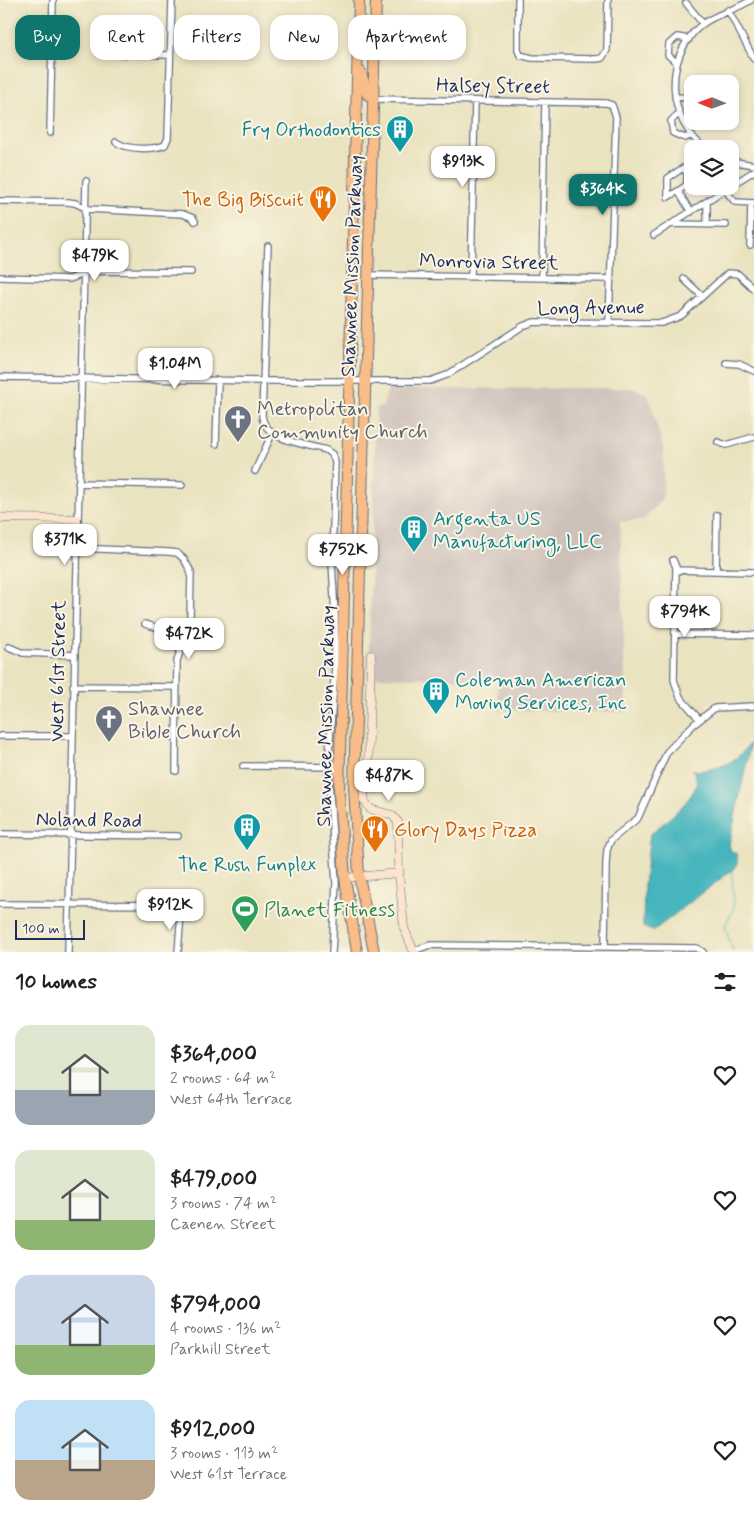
<!DOCTYPE html>
<meta charset="utf-8">
<style>
:root{--surface:#fff;--page:#f2f2f2;--text:#202124;--muted:#757577;--accent:#0f766e}
body{margin:0;font-family:Mynerve,sans-serif;background:var(--page);color:var(--text);height:100vh;display:flex;flex-direction:column;font-size:19px;white-space:nowrap}
*{box-sizing:border-box;margin:0}
p{font-size:16px;color:var(--muted)}
.icon{flex:none;width:28px;height:28px;fill:none;stroke:currentColor;stroke-width:2;stroke-linecap:round;stroke-linejoin:round}
.map{position:relative;height:952px;overflow:hidden}
.side{display:flex;flex-direction:column;background:var(--surface);flex:1}
.side>*{flex:none}
.hud{position:absolute;left:15px;top:15px;width:500px;height:45px;display:flex;gap:10px}
.needle{width:32px;rotate:271deg}
.tools{position:absolute;left:684px;top:75px;display:grid;gap:10px}
.tools a{display:grid;place-items:center;width:55px;height:55px;border-radius:10px;background:var(--surface);box-shadow:0 2px 8px #0003;font-size:25px}
.scale{position:absolute;left:15px;bottom:12px;width:70px;box-sizing:border-box;padding-left:5px;border:2px solid #1b2f5e;border-top:0;font-size:14px;line-height:18px;white-space:nowrap;color:#1b2f5e;-webkit-text-stroke:4px #fcf5e5;paint-order:stroke}
.price{position:absolute;translate:-50% -42px;padding:0 11px;border-radius:10px;background:#fff;color:#222;font-size:16px;line-height:32px;filter:drop-shadow(0 1px 2px #0008)}
.price::after{content:'';position:absolute;left:50%;top:30px;width:15px;height:11px;margin-left:-8px;background:inherit;clip-path:polygon(0 0,100% 0,50% 100%)}
.price.current{background:var(--accent);color:#fff}
ul{padding:0;list-style:none}
li{display:flex;align-items:center;gap:15px;height:125px;padding:0 15px}
li span{display:grid;place-items:center;flex:none;width:140px;height:100px;border-radius:15px;color:#555}
li>.icon{margin-inline-start:auto}
span .icon{width:60px;height:60px;fill:#fffc;stroke-width:1}
li b{font-size:21px}
h2{display:flex;justify-content:space-between;align-items:center;height:60px;padding:0 15px;font-size:21px}
.pill{padding:0 18px;border-radius:15px;background:var(--surface);box-shadow:0 2px 8px #0003;font-size:18px;line-height:45px}
.pill.current{background:var(--accent);color:#fff}
.map>svg:first-child{display:block}
.industrial{fill:#cec1ba}
.water{fill:#46b5be;stroke:#30728e}
.lines{fill:none;stroke-linecap:round;stroke-linejoin:round}
.stream{stroke:#46b5be;stroke-width:1}
.street-casing{stroke:#636e80;stroke-width:8}
.secondary-casing{stroke:#636e80;stroke-width:9}
.highway-casing{stroke:#636e80;stroke-width:12}
.street{stroke:#fff;stroke-width:5.5}
.secondary{stroke:#fce5cf;stroke-width:8}
.highway{stroke:#f8bd88;stroke-width:10}
.labels{text-anchor:middle;stroke-width:4;stroke-linejoin:round;paint-order:stroke}
.street-label{font-size:20px;fill:#1b2f5e;stroke:#fcf5e5}
.culture-label{font-size:20px;fill:#0d838f;stroke:#fcf5e5;text-anchor:start}
.food-label{font-size:20px;fill:#c56008;stroke:#fcf5e5;text-anchor:end}
.worship-label{font-size:20px;fill:#5b616d;stroke:#fcf5e5;text-anchor:start}
.leisure-label{font-size:20px;fill:#27864d;stroke:#fcf5e5;text-anchor:start}
</style>
<div class="map">
<svg width="754" height="952" viewBox="0 0 754 952">
<rect width="100%" height="100%" fill="#fcf5e5"/>
<filter id="ink" filterUnits="userSpaceOnUse"><feTurbulence type="fractalNoise" baseFrequency=".02" numOctaves="2"/><feDisplacementMap in="SourceGraphic" scale="10" xChannelSelector="R" yChannelSelector="G"/><feConvolveMatrix kernelMatrix="1 2 1 2 8 2 1 2 1" color-interpolation-filters="sRGB"/></filter>
<filter id="wash" filterUnits="userSpaceOnUse"><feTurbulence type="fractalNoise" baseFrequency=".0096" numOctaves="4" result="noise"/><feDisplacementMap in="SourceGraphic" scale="20" xChannelSelector="R" yChannelSelector="G"/><feGaussianBlur stdDeviation="1.12" result="paint"/><feColorMatrix in="noise" values="0 0 0 0 0 0 0 0 0 0 0 0 0 0 0 0 0 1.4 0 .05"/><feComposite in="paint" operator="in"/></filter>
<g filter="url(#wash)">
<rect width="100%" height="100%" fill="#eae3c0"/>
<!-- industrial -->
<path class="industrial" d="M 631,388 L 648,394 L 664,450 L 663,497 L 644,520 L 620,522 L 626,712 L 498,710 L 498,679 L 368,677 L 376,408 L 383,406 L 388,389 Z"/>
<!-- water -->
<path class="water" d="M 749,744 L 750,747 L 729,845 L 731,851 L 737,854 L 737,864 L 732,870 L 653,931 L 643,927 L 644,885 L 650,834 C 664,823 690,803 696,786 C 698,778 694,774 693,769 L 695,771 C 716,770 737,763 749,744 Z"/>
<g class="lines">
<!-- stream -->
<path class="stream" d="M 732,870 L 734,907 L 725,926 L 733,952"/>
</g>
</g>
<g filter="url(#ink)">
<g class="lines">
<!-- street casing -->
<g class="street-casing">
<path id="street" d="M 518,0 L 518,50 L 520,55 L 532,58 L 596,59 L 602,58 L 607,50 L 608,0
M 686,3 L 703,24
M 728,10 L 754,59
M 103,54 L 170,55
M 677,63 L 668,55 L 669,44 L 677,37 L 689,39
M 675,97 L 692,98
M 374,99 L 606,103 L 612,105 L 616,117 L 609,322
M 679,113 L 671,121 L 673,133 L 685,138 L 692,135
M 50,133 L 53,0
M 116,142 C 128,150 152,150 165,145 L 168,138 L 172,0
M 706,149 C 667,121 663,58 700,26 C 715,13 735,11 751,0
M 730,161 L 754,165
M 725,190 L 735,202 L 754,203
M 678,191 L 668,197 L 668,178 L 683,168 L 687,173 L 687,185 L 678,191 L 691,212
M 0,201 L 68,202 L 75,203 L 88,209 L 183,214 L 193,218 L 195,221
M 671,224 L 726,225
M 707,225 L 707,202
M 654,235 L 754,171
M 750,245 L 751,203
M 268,246 L 262,415 C 264,441 306,444 326,450 L 332,454 L 335,462 L 332,562 L 335,615 L 335,666 L 328,767 L 336,883 L 332,952
M 367,275 L 611,279
M 471,276 L 475,101
M 0,277 L 70,279 L 90,271 L 191,272
M 542,278 L 545,102
M 684,279 L 702,296
M 726,363 L 739,364 L 754,371
M 0,377 L 263,381 L 430,381 L 447,375 L 523,326 L 534,322 L 662,323 L 681,316 L 728,273 L 738,274 L 754,289
M 718,442 L 726,445 L 754,437
M 216,444 L 218,380
M 255,471 L 272,434
M 78,483 L 182,485
M 76,548 L 169,552 L 177,553 L 184,559 L 191,572 L 190,618 L 177,661 L 176,771
M 673,560 L 676,567 L 674,680 L 680,697 L 699,719
M 676,570 L 754,572
M 716,571 L 717,515
M 145,624 L 184,636
M 675,634 L 754,635
M 9,647 L 23,653 L 74,655
M 73,686 L 177,687
M 0,736 L 72,736
M 243,766 L 339,767
M 0,834 L 178,836
M 0,904 L 176,905 L 181,914 L 178,952
M 605,946 L 606,864 L 607,850 L 611,840 L 638,818 L 667,752 L 693,725 L 715,708 L 754,706
M 413,951 L 430,945 L 697,948 L 703,952
M 68,952 L 86,181"/>
</g>
<!-- secondary casing -->
<g class="secondary-casing">
<path id="secondary" d="M 0,518 L 77,519
M 371,655 L 368,770 L 364,788 L 364,800 L 370,809 L 392,815 L 398,822 L 399,873 L 404,928 L 414,952
M 345,878 L 399,873"/>
</g>
<!-- highway casing -->
<g class="highway-casing">
<path id="highway" d="M 361,72 L 367,94 L 374,99
M 357,952 L 345,878 L 339,794 L 359,0
M 374,952 L 359,876 L 354,786 L 376,0"/>
</g>
<!-- street -->
<use href="#street" class="street"/>
<!-- secondary -->
<use href="#secondary" class="secondary"/>
<!-- highway -->
<use href="#highway" class="highway"/>
</g>
</g>
<!-- icons -->
<defs>
<g id="building-pin" transform="scale(1.4375)"><path d="M0 17L-7.5 6A9.5 9.5 0 1 1 7.5 6Z" fill="#0f9aa8" stroke="#fcf5e5"/><path d="M-4-6H4V6H1V3H-1V6H-4ZM-2.5-4.3h1.7v1.8h-1.7ZM.8-4.3h1.7v1.8H.8ZM-2.5-1h1.7V.8h-1.7ZM.8-1h1.7V.8H.8Z" fill="#fff"/></g>
<g id="restaurant-pin" transform="scale(1.4375)"><path d="M0 17L-7.5 6A9.5 9.5 0 1 1 7.5 6Z" fill="#e8710a" stroke="#fcf5e5"/><path d="M-5-6h1v4h1v-4h1v4h1v-4h1v5L-1.5 .5V6h-2V.5L-5-1ZM5-6V6H3V1.5H1.5Q1.5-4 5-6Z" fill="#fff"/></g>
<g id="church-pin" transform="scale(1.4375)"><path d="M0 17L-7.5 6A9.5 9.5 0 1 1 7.5 6Z" fill="#6b7280" stroke="#fcf5e5"/><path d="M-1.2-6h2.4v3.5h3.3v2.4h-3.3V6h-2.4V-.1h-3.3v-2.4h3.3Z" fill="#fff"/></g>
<g id="stadium-pin" transform="scale(1.4375)"><path d="M0 17L-7.5 6A9.5 9.5 0 1 1 7.5 6Z" fill="#2e9e5b" stroke="#fcf5e5"/><path d="M0-5a6.5 5 0 1 0 0 10a6.5 5 0 1 0 0-10ZM-3.5-1.8h7v3.6h-7Z" fill="#fff"/></g>
</defs>
<g fill-rule="evenodd">
<use href="#building-pin" x="400" y="129"/>
<use href="#restaurant-pin" x="323" y="199"/>
<use href="#church-pin" x="238" y="419"/>
<use href="#building-pin" x="414" y="529"/>
<use href="#building-pin" x="436" y="691"/>
<use href="#church-pin" x="109" y="719"/>
<use href="#building-pin" x="247" y="827"/>
<use href="#restaurant-pin" x="375" y="829"/>
<use href="#stadium-pin" x="245" y="909"/>
</g>
<g class="labels">
<!-- street labels -->
<g class="street-label">
<text transform="translate(493 85) rotate(1)" y="7">Halsey Street</text>
<text transform="translate(489 261) rotate(1)" y="7">Monrovia Street</text>
<text transform="translate(351 266) rotate(-88)" y="7">Shawnee Mission Parkway</text>
<text transform="translate(591 307) rotate(-1)" y="7">Long Avenue</text>
<text transform="translate(57 671) rotate(-89)" y="7">West 61st Street</text>
<text transform="translate(325 716) rotate(-89)" y="7">Shawnee Mission Parkway</text>
<text transform="translate(89 819) rotate(1)" y="7">Noland Road</text>
</g>
<!-- culture labels -->
<g class="culture-label">
<text x="381" y="136" text-anchor="end">Fry Orthodontics</text>
<text x="433" y="525">Argenta US<tspan x="433" dy="23">Manufacturing, LLC</tspan></text>
<text x="455" y="686">Coleman American<tspan x="455" dy="23">Moving Services, Inc</tspan></text>
<text x="247" y="871" text-anchor="middle">The Rush Funplex</text>
</g>
<!-- food labels -->
<g class="food-label">
<text x="304" y="206">The Big Biscuit</text>
<text x="394" y="836" text-anchor="start">Glory Days Pizza</text>
</g>
<!-- worship labels -->
<g class="worship-label">
<text x="257" y="415">Metropolitan<tspan x="257" dy="23">Community Church</tspan></text>
<text x="128" y="715">Shawnee<tspan x="128" dy="23">Bible Church</tspan></text>
</g>
<!-- leisure labels -->
<g class="leisure-label">
<text x="264" y="916">Planet Fitness</text>
</g>
</g>
</svg>
<div class="tools">
<a><svg class="needle" viewBox="-14 -14 28 28"><path d="M0-13l5 13h-10z" fill="#e53935"/><path d="M0 13l5-13h-10z" fill="#757577"/></svg></a>
<a><svg class="icon" aria-label="layers" viewBox="0 0 24 24"><path d="M12 4l9 5-9 5-9-5zM3 14l9 5 9-5"/></svg></a>
</div>
<div class="scale">100 m</div>
<b class="price" style="left:463px;top:188px">$913K</b>
<b class="price current" style="left:603px;top:216px">$364K</b>
<b class="price" style="left:95px;top:282px">$479K</b>
<b class="price" style="left:175px;top:390px">$1.04M</b>
<b class="price" style="left:65px;top:566px">$371K</b>
<b class="price" style="left:343px;top:576px">$752K</b>
<b class="price" style="left:685px;top:638px">$794K</b>
<b class="price" style="left:189px;top:660px">$472K</b>
<b class="price" style="left:389px;top:802px">$487K</b>
<b class="price" style="left:170px;top:931px">$912K</b>
<div class="hud">
<a class="pill current">Buy</a>
<a class="pill">Rent</a>
<a class="pill">Filters</a>
<a class="pill">New</a>
<a class="pill">Apartment</a>
</div>
</div>
<section class="side">
<h2>10 homes<svg class="icon" aria-label="filters" viewBox="0 0 24 24"><path d="M4 7h16M4 17h16"/><circle cx="9" cy="7" r="2"/><circle cx="15" cy="17" r="2"/></svg></h2>
<ul>
<li><span style="background:linear-gradient(#dfe7d0 65%,#9aa5b1 0)"><svg class="icon" aria-label="home" viewBox="0 0 24 24"><path d="M3 11l9-7 9 7M6 9v11h12V9"/></svg></span><div><b>$364,000</b><p>2 rooms · 64 m²</p><p>West 64th Terrace</p></div><svg class="icon" aria-label="heart" viewBox="0 0 24 24"><path d="M12 20l-8-8c-3-5 5-10 8-4 3-6 11-1 8 4z"/></svg></li>
<li><span style="background:linear-gradient(#dfe7d0 70%,#8fb573 0)"><svg class="icon" aria-label="home" viewBox="0 0 24 24"><path d="M3 11l9-7 9 7M6 9v11h12V9"/></svg></span><div><b>$479,000</b><p>3 rooms · 74 m²</p><p>Caenen Street</p></div><svg class="icon" aria-label="heart" viewBox="0 0 24 24"><path d="M12 20l-8-8c-3-5 5-10 8-4 3-6 11-1 8 4z"/></svg></li>
<li><span style="background:linear-gradient(#c9d6e8 70%,#8fb573 0)"><svg class="icon" aria-label="home" viewBox="0 0 24 24"><path d="M3 11l9-7 9 7M6 9v11h12V9"/></svg></span><div><b>$794,000</b><p>4 rooms · 136 m²</p><p>Parkhill Street</p></div><svg class="icon" aria-label="heart" viewBox="0 0 24 24"><path d="M12 20l-8-8c-3-5 5-10 8-4 3-6 11-1 8 4z"/></svg></li>
<li><span style="background:linear-gradient(#bfe0f5 60%,#b9a48a 0)"><svg class="icon" aria-label="home" viewBox="0 0 24 24"><path d="M3 11l9-7 9 7M6 9v11h12V9"/></svg></span><div><b>$912,000</b><p>3 rooms · 113 m²</p><p>West 61st Terrace</p></div><svg class="icon" aria-label="heart" viewBox="0 0 24 24"><path d="M12 20l-8-8c-3-5 5-10 8-4 3-6 11-1 8 4z"/></svg></li>
</ul>
</section>
